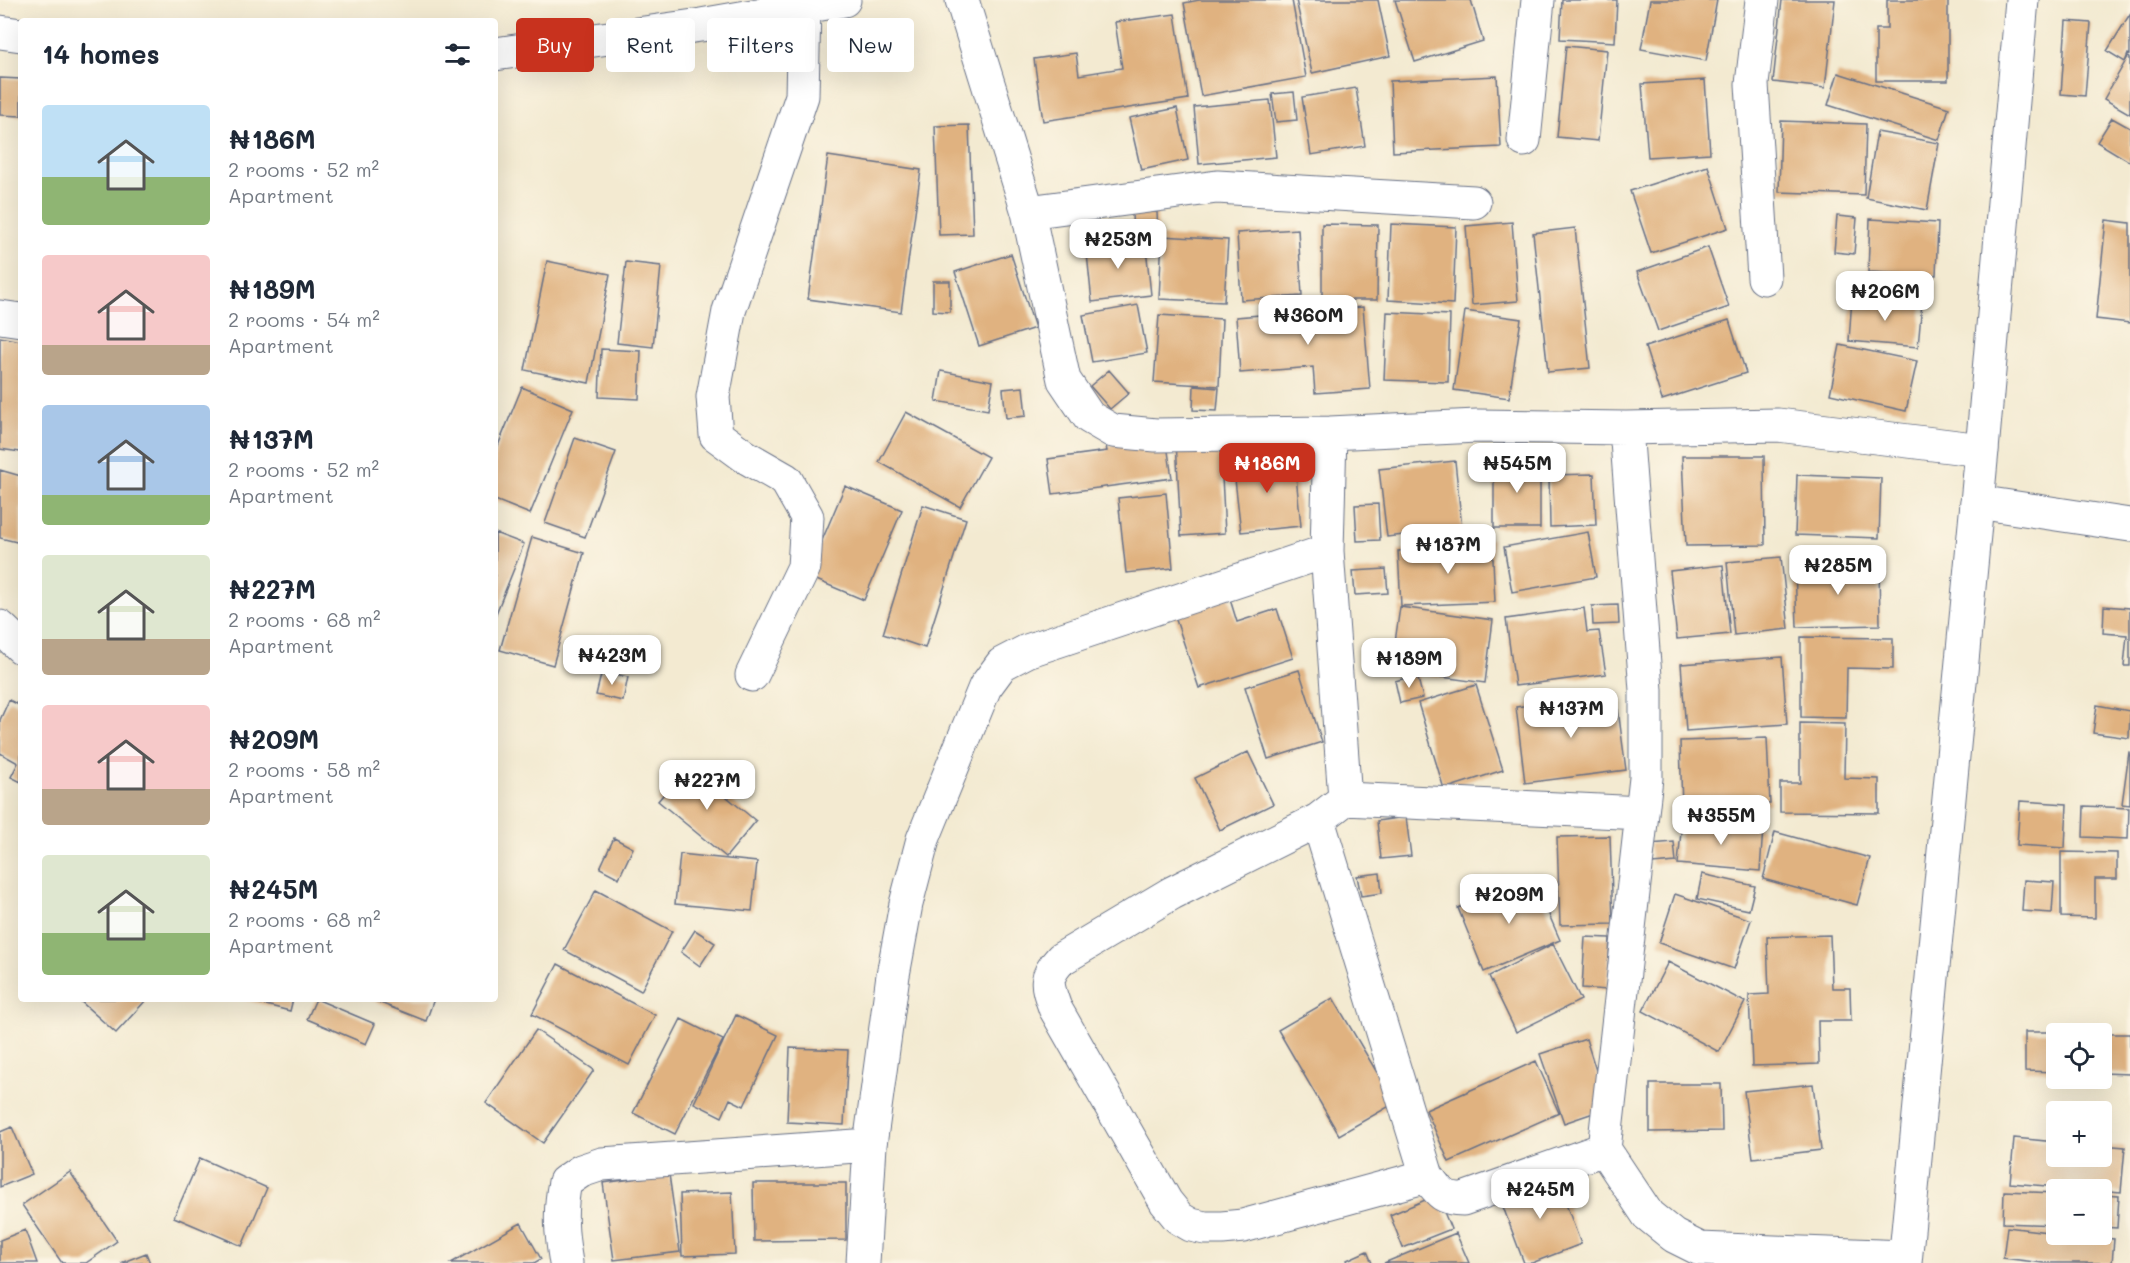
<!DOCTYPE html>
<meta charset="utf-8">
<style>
:root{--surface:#fff;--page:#f2f2f3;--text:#1f2937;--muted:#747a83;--accent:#c8321e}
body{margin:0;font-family:Mali,sans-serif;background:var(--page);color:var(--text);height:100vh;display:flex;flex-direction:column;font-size:22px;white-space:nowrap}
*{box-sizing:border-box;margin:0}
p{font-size:20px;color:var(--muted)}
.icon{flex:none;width:33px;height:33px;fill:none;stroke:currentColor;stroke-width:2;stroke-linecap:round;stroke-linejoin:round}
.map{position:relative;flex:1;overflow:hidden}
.details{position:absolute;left:18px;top:18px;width:480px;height:984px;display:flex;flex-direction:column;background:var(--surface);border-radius:6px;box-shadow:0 6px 24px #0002}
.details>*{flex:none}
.hud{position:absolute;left:516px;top:18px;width:570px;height:54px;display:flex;gap:12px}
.controls{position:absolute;left:2046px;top:1023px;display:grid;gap:12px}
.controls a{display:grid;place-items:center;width:66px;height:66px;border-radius:6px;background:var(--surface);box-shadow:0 6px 24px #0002;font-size:30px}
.price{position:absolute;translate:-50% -51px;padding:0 14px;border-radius:12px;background:#fff;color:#222;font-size:20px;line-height:39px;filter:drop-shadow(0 2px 3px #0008)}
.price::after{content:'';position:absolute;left:50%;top:36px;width:18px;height:14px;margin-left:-9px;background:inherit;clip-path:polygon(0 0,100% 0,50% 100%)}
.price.current{background:var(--accent);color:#fff}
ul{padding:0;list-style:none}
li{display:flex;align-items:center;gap:18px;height:150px;padding:0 24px}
li span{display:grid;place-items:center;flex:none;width:168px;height:120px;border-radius:6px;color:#555}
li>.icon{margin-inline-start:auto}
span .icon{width:72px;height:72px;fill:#fffc;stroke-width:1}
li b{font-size:26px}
h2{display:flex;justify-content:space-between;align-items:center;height:72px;padding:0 24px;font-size:26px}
.pill{padding:0 21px;border-radius:6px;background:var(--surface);box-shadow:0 6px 24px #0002;font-size:21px;line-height:54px}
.pill.current{background:var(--accent);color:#fff}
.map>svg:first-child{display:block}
.building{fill:#e0b280}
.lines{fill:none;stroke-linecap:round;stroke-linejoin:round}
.minor-casing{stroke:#677086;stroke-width:35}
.major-casing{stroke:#677086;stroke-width:35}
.minor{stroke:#fff;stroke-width:33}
.major{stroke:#fff;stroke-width:33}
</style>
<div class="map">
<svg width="2130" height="1263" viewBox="0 0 2130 1263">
<rect width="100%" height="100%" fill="#fcf5e5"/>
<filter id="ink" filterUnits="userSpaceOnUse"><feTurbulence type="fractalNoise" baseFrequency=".0167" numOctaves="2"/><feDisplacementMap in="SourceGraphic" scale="12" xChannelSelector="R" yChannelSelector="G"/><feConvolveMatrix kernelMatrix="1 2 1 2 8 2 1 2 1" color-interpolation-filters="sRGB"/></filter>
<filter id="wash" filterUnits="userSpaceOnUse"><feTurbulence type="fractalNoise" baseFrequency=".008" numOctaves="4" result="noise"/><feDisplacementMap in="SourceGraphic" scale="24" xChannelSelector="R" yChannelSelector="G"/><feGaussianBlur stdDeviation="1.35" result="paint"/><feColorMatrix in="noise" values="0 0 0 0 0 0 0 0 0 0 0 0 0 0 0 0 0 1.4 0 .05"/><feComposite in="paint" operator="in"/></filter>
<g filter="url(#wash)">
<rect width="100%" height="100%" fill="#f3ead1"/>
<g id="blocks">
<!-- building -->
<path class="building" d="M 1199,0 L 1292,0 L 1306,77 L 1201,96 L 1184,3 Z
M 1296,0 L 1378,0 L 1390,56 L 1312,73 Z
M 1395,0 L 1471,0 L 1483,41 L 1415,62 Z
M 1562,0 L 1617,0 L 1615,42 L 1560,39 Z
M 1650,0 L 1717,0 L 1706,61 L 1641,49 Z
M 1782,0 L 1835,0 L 1825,88 L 1773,82 Z
M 1887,0 L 1948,0 L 1948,81 L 1876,81 L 1876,29 L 1887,29 Z
M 1175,14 L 1188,99 L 1043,121 L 1034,59 L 1076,53 L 1079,75 L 1122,68 L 1115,22 Z
M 2130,14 L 2130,55 L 2128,54 L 2125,62 L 2107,51 Z
M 2066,21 L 2091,23 L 2085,96 L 2061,94 Z
M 1566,46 L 1607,50 L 1598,141 L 1557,137 Z
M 2128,57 L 2130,58 L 2130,114 L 2104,99 Z
M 1838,73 L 1949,108 L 1939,140 L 1828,105 Z
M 1497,76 L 1501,147 L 1393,152 L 1390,81 Z
M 0,78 L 21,79 L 21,116 L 0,115 Z
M 1705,80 L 1710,153 L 1648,157 L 1642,84 Z
M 1356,88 L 1365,146 L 1311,155 L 1302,97 Z
M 1294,92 L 1297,120 L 1276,122 L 1272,94 Z
M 1270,100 L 1276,157 L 1199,164 L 1194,107 Z
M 1177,108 L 1188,160 L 1141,170 L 1129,118 Z
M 2112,118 L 2130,128 L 2130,162 L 2097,142 Z
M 1781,121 L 1866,124 L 1864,195 L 1779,192 Z
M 969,125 L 973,234 L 939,235 L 935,126 Z
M 1877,132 L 1939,143 L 1927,210 L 1866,198 Z
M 828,156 L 921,170 L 901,312 L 808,299 Z
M 1708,166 L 1728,228 L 1651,253 L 1630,191 Z
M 1157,212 L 1158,233 L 1133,235 L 1132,213 Z
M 1837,216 L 1857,218 L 1854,254 L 1834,252 Z
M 1870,219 L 1938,223 L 1936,275 L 1868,272 Z
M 2106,220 L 2130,223 L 2130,323 L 2096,319 Z
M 1512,222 L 1518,301 L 1472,305 L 1466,226 Z
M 1322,224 L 1378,225 L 1377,300 L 1322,300 Z
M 1391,224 L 1456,227 L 1453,304 L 1388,300 Z
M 1575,228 L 1590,368 L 1548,372 L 1533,233 Z
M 1298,229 L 1302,296 L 1241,300 L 1237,233 Z
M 1162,236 L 1228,240 L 1224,302 L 1159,299 Z
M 1145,238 L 1151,295 L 1092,302 L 1086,244 Z
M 1708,247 L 1729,307 L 1658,331 L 1637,272 Z
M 1011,254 L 1035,328 L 979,346 L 955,272 Z
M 547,261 L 610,274 L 589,383 L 525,370 Z
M 626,262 L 661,266 L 653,347 L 617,343 Z
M 933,281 L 950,281 L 950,312 L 933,311 Z
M 1852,297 L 1922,303 L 1918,347 L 1849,341 Z
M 1138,305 L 1147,353 L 1092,362 L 1083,315 Z
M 1363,307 L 1370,389 L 1315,393 L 1313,367 L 1240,373 L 1236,317 Z
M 1465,311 L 1521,319 L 1509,398 L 1454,390 Z
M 1387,312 L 1450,315 L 1448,382 L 1384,380 Z
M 1159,315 L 1222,319 L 1219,386 L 1154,382 Z
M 1729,320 L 1746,373 L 1662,400 L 1645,347 Z
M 0,337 L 21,341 L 20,452 L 0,449 Z
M 1840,345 L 1917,361 L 1906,411 L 1830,394 Z
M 601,349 L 641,351 L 639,399 L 599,397 Z
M 1109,370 L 1129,393 L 1110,409 L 1090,386 Z
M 941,371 L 993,381 L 988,410 L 936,401 Z
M 1194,386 L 1219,388 L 1217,411 L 1193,410 Z
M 522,387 L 573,409 L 530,514 L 495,500 L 495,453 Z
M 1023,387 L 1026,416 L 1006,418 L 1003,389 Z
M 906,412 L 988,457 L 960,507 L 879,462 Z
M 575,438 L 616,452 L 585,537 L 545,523 Z
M 1166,438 L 1172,478 L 1053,494 L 1048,459 L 1107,451 L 1106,446 Z
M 1220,439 L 1225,533 L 1181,536 L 1176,441 Z
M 1294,456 L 1301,526 L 1241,532 L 1233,462 Z
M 1682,456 L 1764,456 L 1765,545 L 1686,546 Z
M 1455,461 L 1462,528 L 1387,537 L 1379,469 Z
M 1494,461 L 1540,461 L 1540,528 L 1494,528 Z
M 0,470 L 21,476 L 21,543 L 0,538 Z
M 1594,474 L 1596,525 L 1550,527 L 1549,475 Z
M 1797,475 L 1881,478 L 1879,538 L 1795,535 Z
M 845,486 L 902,510 L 864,600 L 807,576 Z
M 1166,493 L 1173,568 L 1126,573 L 1118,498 Z
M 1378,504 L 1380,540 L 1357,541 L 1355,505 Z
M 923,505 L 966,519 L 925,648 L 883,634 Z
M 1588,532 L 1596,577 L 1512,592 L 1504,547 Z
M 495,533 L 524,544 L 495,616 Z
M 532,537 L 584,553 L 553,665 L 500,650 Z
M 1492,539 L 1495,602 L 1401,606 L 1398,551 L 1457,549 L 1457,541 Z
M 1781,557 L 1789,629 L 1734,635 L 1727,562 Z
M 1723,565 L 1730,634 L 1677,639 L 1670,571 Z
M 1879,565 L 1880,625 L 1797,627 L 1795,566 Z
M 1386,569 L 1388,593 L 1355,595 L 1353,571 Z
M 1229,596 L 1237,622 L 1277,609 L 1293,658 L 1199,688 L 1174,614 Z
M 1618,605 L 1619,624 L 1593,625 L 1592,606 Z
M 2104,606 L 2130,608 L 2130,666 L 2124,666 L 2127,635 L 2103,633 Z
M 1400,607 L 1493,620 L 1485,683 L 1391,670 Z
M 1584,608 L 1587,632 L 1599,631 L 1606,674 L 1515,686 L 1506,619 Z
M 1801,637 L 1893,638 L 1893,669 L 1847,668 L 1846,718 L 1801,717 Z
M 1782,657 L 1787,724 L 1686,731 L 1681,664 Z
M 1299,670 L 1322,742 L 1268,759 L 1245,687 Z
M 602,671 L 628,677 L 623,701 L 596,695 Z
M 1417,675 L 1423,698 L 1400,703 L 1395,681 Z
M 1476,685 L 1503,770 L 1444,789 L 1418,703 Z
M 1616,694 L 1626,770 L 1525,783 L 1516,707 Z
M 9,700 L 21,706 L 21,782 L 11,777 L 18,763 L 0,753 L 0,720 Z
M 2097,705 L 2130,711 L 2129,738 L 2093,733 Z
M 1800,723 L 1845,724 L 1844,778 L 1879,779 L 1879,813 L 1780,812 L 1780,783 L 1800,783 Z
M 1767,738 L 1770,804 L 1682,808 L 1680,741 Z
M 1248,752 L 1273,804 L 1220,830 L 1195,778 Z
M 2129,752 L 2130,752 L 2130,805 L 2122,804 Z
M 688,765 L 756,821 L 726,857 L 658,801 Z
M 2020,801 L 2067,804 L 2065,848 L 2017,845 Z
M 2084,806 L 2129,808 L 2128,839 L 2083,837 Z
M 1406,817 L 1411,856 L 1381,859 L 1377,821 Z
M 1682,820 L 1763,828 L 1760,871 L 1678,864 Z
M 1775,832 L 1870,858 L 1857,905 L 1763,879 Z
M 1610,836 L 1613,924 L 1560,925 L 1557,837 Z
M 614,838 L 633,848 L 619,878 L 600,868 Z
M 1674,842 L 1676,862 L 1652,864 L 1650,844 Z
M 2061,852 L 2117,853 L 2117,879 L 2095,879 L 2095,918 L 2061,917 Z
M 680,854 L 757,862 L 752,911 L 675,904 Z
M 1380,873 L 1382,893 L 1361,896 L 1357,876 Z
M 1702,874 L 1755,886 L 1749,910 L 1697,899 Z
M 1533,878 L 1560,940 L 1484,972 L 1458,908 Z
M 2024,880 L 2054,882 L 2052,913 L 2022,911 Z
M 596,890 L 672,931 L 641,991 L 564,950 Z
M 1675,894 L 1751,920 L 1734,969 L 1659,943 Z
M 695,930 L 715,943 L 700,966 L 681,952 Z
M 1830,935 L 1832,988 L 1850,988 L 1851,1021 L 1818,1021 L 1819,1064 L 1752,1066 L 1749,995 L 1769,994 L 1767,937 Z
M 1585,937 L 1610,938 L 1607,990 L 1582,988 Z
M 1553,944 L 1581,1000 L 1516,1032 L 1489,976 Z
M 1668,962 L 1745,1002 L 1719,1052 L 1643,1011 Z
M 558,964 L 655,1015 L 629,1065 L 532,1014 Z
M 1333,998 L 1395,1103 L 1339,1135 L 1278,1030 Z
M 78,999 L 147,999 L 116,1033 Z
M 242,999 L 293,999 L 290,1011 Z
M 316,999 L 375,1024 L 366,1044 L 307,1019 Z
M 370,999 L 434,999 L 426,1021 Z
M 736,1015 L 778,1035 L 744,1106 L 730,1099 L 722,1117 L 694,1103 Z
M 681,1019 L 723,1040 L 675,1134 L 633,1113 Z
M 536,1030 L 594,1070 L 543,1143 L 486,1103 Z
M 2025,1032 L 2056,1032 L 2056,1072 L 2025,1071 Z
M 2102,1034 L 2130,1034 L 2130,1074 L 2102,1073 Z
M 1586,1039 L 1608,1108 L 1564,1123 L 1540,1054 Z
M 790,1048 L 848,1050 L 844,1125 L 787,1122 Z
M 1536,1061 L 1559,1113 L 1449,1162 L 1426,1110 Z
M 1650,1084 L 1721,1084 L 1722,1131 L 1650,1132 Z
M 1813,1084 L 1821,1150 L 1753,1158 L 1744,1091 Z
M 12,1127 L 32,1174 L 0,1187 L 0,1132 Z
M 2014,1138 L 2056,1142 L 2056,1156 L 2102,1156 L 2102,1145 L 2125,1147 L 2121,1192 L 2010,1183 Z
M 200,1158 L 267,1188 L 242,1246 L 174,1217 Z
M 70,1172 L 117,1241 L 86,1263 L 62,1263 L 22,1205 Z
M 669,1174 L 680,1252 L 614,1260 L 603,1183 Z
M 1555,1175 L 1581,1244 L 1532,1263 L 1524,1263 L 1499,1196 Z
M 753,1183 L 846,1183 L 846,1240 L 754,1241 Z
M 2004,1191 L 2056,1193 L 2056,1225 L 2003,1223 Z
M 732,1192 L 735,1254 L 682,1256 L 680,1194 Z
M 1437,1195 L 1451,1229 L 1403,1248 L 1390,1215 Z
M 2102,1195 L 2119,1196 L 2117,1228 L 2102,1227 Z
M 521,1223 L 541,1259 L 534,1263 L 451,1263 Z
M 2007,1227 L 2056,1233 L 2056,1234 L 2114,1239 L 2112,1263 L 2043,1263 L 2003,1258 Z
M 25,1230 L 37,1263 L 0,1263 L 0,1240 Z
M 1456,1233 L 1469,1263 L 1384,1263 Z
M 1367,1251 L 1372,1263 L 1348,1263 L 1347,1260 Z
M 146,1253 L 150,1263 L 121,1263 Z"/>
</g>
</g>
<g filter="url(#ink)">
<use href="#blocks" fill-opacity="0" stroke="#677086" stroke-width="1.5"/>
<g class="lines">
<!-- minor casing -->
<g class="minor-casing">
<path id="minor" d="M 962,0 L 1028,212 L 1064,380 L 1089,417 L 1113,431 L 1156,435 L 1330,433 L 1477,426 L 1626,428 L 1778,425 L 1982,450
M 1762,0 L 1752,84 L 1764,278
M 0,32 L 21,35
M 495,54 L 701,25 L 844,0
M 1524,140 L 1538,0
M 1028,212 L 1217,187 L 1474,202
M 0,317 L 21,320
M 1626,428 L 1646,690 L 1646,778 L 1604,1149 L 1648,1215 L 1674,1236 L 1700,1249 L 1905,1257
M 1330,433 L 1327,551 L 1345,799
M 1977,502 L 2130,525
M 0,627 L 21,647
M 752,675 L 804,567 L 807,517 L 786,480 L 746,457 L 716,435 L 713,397 L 729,311 L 802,96 L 804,7
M 1318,820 L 1427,1176 C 1439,1192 1442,1199 1463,1199 L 1604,1149
M 1427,1176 L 1243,1226 L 1222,1228 L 1205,1228 L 1191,1225 L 1179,1218 L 1166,1202 L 1055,1008 C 1047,985 1043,978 1061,959 L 1172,893 L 1318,820 L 1345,799 L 1642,813
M 566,1263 C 561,1233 559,1212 565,1182 L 581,1171 L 602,1164 L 870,1145
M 863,1263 L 870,1145 L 893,975 L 906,904 L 923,839 L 985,687 L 1002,664 L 1027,651 L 1327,551"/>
</g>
<!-- major casing -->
<g class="major-casing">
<path id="major" d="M 1905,1263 L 1982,450 L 2022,0"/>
</g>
<!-- minor -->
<use href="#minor" class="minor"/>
<!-- major -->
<use href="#major" class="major"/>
</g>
</g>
</svg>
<div class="controls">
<a><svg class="icon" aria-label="locate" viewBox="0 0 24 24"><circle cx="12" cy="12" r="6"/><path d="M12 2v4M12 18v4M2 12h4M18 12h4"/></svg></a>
<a>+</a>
<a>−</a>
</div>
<b class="price" style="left:1118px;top:270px">₦253M</b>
<b class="price" style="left:1885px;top:322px">₦206M</b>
<b class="price" style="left:1308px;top:346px">₦360M</b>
<b class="price current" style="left:1267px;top:494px">₦186M</b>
<b class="price" style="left:1517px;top:494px">₦545M</b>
<b class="price" style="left:1448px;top:575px">₦187M</b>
<b class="price" style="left:1838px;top:596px">₦285M</b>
<b class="price" style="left:612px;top:686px">₦423M</b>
<b class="price" style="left:1409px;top:689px">₦189M</b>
<b class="price" style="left:1571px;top:739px">₦137M</b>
<b class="price" style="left:707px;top:811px">₦227M</b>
<b class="price" style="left:1721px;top:846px">₦355M</b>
<b class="price" style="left:1509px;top:925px">₦209M</b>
<b class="price" style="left:1540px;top:1220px">₦245M</b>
<div class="hud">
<a class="pill current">Buy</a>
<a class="pill">Rent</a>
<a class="pill">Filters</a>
<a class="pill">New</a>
</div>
<section class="details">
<h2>14 homes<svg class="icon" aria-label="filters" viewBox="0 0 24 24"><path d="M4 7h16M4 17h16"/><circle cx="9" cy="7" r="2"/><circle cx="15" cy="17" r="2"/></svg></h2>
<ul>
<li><span style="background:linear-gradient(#bfe0f5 60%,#8fb573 0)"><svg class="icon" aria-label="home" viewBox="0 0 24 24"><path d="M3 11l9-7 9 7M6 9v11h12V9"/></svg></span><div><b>₦186M</b><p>2 rooms · 52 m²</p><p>Apartment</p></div></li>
<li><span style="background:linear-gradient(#f6c9c9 75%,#b9a48a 0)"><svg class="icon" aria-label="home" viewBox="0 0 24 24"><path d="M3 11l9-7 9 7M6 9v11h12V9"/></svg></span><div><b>₦189M</b><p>2 rooms · 54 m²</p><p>Apartment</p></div></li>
<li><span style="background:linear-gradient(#a9c7e8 75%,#8fb573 0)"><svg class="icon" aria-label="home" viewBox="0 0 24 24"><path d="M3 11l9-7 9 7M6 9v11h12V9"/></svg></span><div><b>₦137M</b><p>2 rooms · 52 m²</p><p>Apartment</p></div></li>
<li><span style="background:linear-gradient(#dfe7d0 70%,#b9a48a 0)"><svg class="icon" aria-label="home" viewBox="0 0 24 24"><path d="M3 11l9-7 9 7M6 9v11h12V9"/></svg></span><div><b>₦227M</b><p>2 rooms · 68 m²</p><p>Apartment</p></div></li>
<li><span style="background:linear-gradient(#f6c9c9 70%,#b9a48a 0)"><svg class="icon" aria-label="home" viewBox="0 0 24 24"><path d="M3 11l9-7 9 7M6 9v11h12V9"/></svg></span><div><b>₦209M</b><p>2 rooms · 58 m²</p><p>Apartment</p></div></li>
<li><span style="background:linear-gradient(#dfe7d0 65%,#8fb573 0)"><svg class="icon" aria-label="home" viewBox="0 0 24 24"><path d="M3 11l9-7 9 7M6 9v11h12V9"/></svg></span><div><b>₦245M</b><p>2 rooms · 68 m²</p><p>Apartment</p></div></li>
</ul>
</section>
</div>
